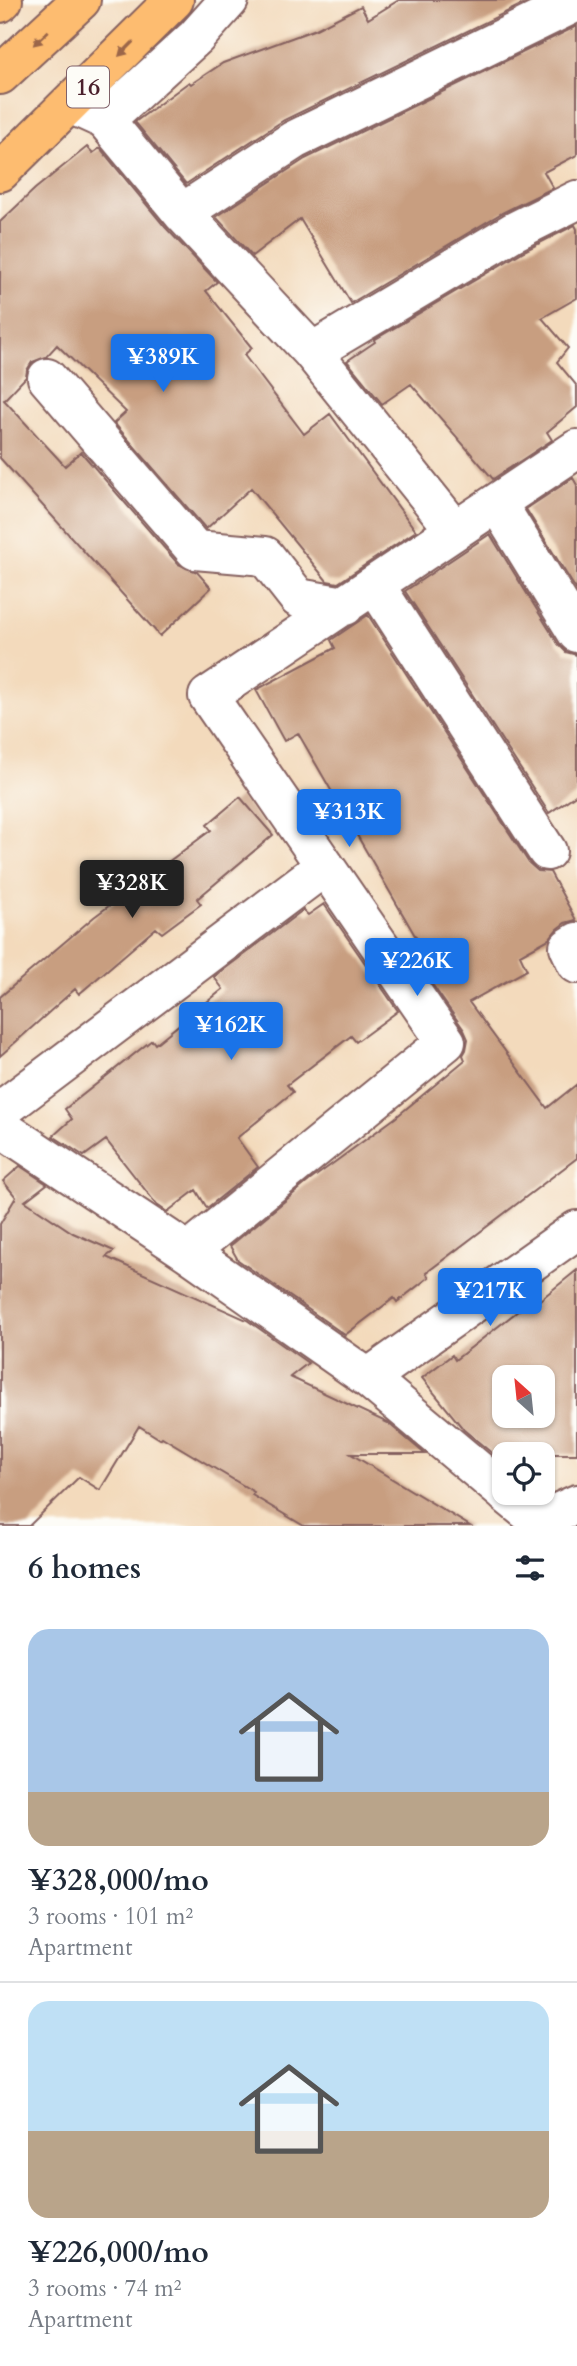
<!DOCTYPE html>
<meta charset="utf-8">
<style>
:root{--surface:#fff;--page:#f2f2f3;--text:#1f2937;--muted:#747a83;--line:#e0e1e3;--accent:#1a73e8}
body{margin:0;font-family:Cardo,serif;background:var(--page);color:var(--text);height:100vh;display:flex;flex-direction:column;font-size:26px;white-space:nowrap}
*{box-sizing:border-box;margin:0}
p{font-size:23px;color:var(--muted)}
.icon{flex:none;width:38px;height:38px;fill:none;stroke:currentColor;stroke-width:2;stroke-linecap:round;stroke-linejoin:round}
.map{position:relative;height:1526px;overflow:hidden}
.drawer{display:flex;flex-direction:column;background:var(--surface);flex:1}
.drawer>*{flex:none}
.needle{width:46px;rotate:333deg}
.buttons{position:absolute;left:492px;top:1365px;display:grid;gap:14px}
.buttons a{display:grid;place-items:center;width:63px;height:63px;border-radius:14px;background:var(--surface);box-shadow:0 2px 5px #0004;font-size:35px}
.price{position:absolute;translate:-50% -60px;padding:0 16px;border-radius:7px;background:var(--accent);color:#fff;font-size:23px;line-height:46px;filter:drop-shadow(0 2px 4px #0008)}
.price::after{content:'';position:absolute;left:50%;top:42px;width:21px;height:16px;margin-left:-10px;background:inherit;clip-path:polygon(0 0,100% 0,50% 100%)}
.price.selected{background:#222;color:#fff}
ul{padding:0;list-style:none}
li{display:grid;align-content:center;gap:14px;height:371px;padding:0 28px}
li+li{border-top:2px solid var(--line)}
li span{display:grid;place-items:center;height:217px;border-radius:21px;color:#555}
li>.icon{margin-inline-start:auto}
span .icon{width:126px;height:126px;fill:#fffc;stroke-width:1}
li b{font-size:30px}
h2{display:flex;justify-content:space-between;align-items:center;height:84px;padding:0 28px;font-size:30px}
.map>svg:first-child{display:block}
.building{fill:#c89e80;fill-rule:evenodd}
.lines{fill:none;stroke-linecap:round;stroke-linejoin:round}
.minor-casing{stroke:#85605e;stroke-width:42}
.highway-casing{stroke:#85605e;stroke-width:42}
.minor{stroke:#fff;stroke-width:38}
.highway{stroke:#fdbc70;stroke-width:38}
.oneway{fill:#9b664a}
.labels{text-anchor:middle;stroke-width:6;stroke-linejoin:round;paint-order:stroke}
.shield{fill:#fdfcf7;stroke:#806168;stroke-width:2}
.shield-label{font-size:24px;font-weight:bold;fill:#4a1f2b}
</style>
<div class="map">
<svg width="577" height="1526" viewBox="0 0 577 1526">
<rect width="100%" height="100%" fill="#fdfcf7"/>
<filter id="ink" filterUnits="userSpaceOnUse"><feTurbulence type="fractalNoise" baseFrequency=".0143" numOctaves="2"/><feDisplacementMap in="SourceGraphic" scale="14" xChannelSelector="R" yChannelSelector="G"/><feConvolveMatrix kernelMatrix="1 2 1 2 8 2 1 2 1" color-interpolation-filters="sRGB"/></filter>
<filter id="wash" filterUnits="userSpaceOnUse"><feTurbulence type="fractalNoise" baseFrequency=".00686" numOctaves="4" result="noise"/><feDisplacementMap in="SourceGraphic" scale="28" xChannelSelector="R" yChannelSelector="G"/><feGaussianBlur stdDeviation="1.57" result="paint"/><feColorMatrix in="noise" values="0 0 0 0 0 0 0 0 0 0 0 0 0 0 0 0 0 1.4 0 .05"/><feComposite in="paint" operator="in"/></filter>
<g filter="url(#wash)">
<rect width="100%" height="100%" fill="#f3dabc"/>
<g id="blocks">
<!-- building -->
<path class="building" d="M 399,0 L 531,0 L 284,120 L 186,184 L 135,122 L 189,82 L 191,84 L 223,63 L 316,29 L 361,6 L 368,19 Z
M 577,26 L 577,155 L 544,172 L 553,188 L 502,213 L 351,303 L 300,219 L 252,256 L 216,217 L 305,159 Z
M 87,147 L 93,153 L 100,148 L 165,227 L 217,282 L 206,291 L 252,348 L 244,355 L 304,434 L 330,414 L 416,531 L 338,583 L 327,581 L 251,488 L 206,529 L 114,423 L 126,412 L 57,345 L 46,357 L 32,362 L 27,370 L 26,377 L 4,400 L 65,466 L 81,452 L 178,564 L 197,572 L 211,588 L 160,636 L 0,458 L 0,222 L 35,189 Z
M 575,225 L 577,229 L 577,298 L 542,318 L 568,348 L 557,362 L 577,386 L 577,407 L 547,432 L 552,440 L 493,479 L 411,384 L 382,404 L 347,361 L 375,342 L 374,340 L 524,251 Z
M 573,478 L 577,485 L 577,591 L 526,509 Z
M 490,534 L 558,644 L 566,652 L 577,655 L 577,794 L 549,813 L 405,591 Z
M 368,615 L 529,863 L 538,871 L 550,872 L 576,920 L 565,923 L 557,929 L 549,939 L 520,955 L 527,970 L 469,1002 L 547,1108 L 577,1084 L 577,1158 L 426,1273 L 429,1277 L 397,1302 L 394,1298 L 345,1335 L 238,1260 L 230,1246 L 309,1181 L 395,1118 L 465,1060 L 463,1055 L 466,1050 L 468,1039 L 464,1030 L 423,971 L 432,965 L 298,733 L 284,741 L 256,690 L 335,648 L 331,640 Z
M 240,797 L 273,835 L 197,899 L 201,904 L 162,933 L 156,928 L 79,994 L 75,989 L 0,1056 L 0,997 L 94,917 L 211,830 L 207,825 Z
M 324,904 L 398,1011 L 356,1042 L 351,1036 L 287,1085 L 293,1092 L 237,1138 L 258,1167 L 207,1208 L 196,1190 L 167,1212 L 157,1205 L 106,1140 L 84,1156 L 53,1136 L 72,1119 L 65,1109 L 152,1040 L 155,1044 L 223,989 L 214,977 L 303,910 L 308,915 Z
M 20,1166 L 47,1184 L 25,1201 L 73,1233 L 114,1251 L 106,1257 L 247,1320 L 308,1363 L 290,1377 L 388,1423 L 425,1454 L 351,1454 L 470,1526 L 304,1526 L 252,1495 L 254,1492 L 162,1437 L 160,1439 L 139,1426 L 100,1490 L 79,1477 L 29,1526 L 0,1526 L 0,1224 L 16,1197 L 3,1181 Z
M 577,1270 L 577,1454 L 493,1454 L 464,1430 L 422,1378 L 452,1355 L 455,1360 L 527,1304 L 530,1308 ZM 504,1377 L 542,1377 L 542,1416 L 504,1416 Z"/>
</g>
</g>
<g filter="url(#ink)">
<use href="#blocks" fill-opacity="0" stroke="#85605e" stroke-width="2"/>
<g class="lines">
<!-- minor casing -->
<g class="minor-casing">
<path id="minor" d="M 70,104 L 105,120 L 182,213 L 312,352 L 455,530
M 105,120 L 196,37 L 229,0
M 182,213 L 294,140 L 577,2
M 312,352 L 513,232 L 577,200
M 47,378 L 195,550 L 265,556 L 298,598 L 345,606
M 497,503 L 577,633
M 375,585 L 547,851
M 577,942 L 569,947 L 577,964
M 0,1111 L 325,866
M 0,1127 L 188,1252 L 368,1378 L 504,1492
M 188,1252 L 446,1042 L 208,696 L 577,449
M 368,1378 L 577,1230
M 505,1493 L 539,1521 L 577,1504"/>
</g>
<!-- highway casing -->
<g class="highway-casing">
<path id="highway" d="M 0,3 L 3,0
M 0,75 L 81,0
M 0,172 L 174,0"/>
</g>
<!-- minor -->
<use href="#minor" class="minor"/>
<!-- highway -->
<use href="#highway" class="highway"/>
</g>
<!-- one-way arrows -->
<defs><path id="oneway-solid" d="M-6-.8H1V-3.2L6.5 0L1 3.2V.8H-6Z" transform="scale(1.75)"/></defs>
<g class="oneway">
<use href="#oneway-solid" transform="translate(41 38) rotate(137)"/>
<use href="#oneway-solid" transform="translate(126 49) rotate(135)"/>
</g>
</g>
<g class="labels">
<!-- shield labels -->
<rect class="shield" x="67" y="66.5" width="42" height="41" rx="5"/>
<g class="shield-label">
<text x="88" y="95">16</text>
</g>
</g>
</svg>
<div class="buttons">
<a><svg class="needle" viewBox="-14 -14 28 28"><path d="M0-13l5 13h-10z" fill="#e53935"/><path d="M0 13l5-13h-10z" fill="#747a83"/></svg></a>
<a><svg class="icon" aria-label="locate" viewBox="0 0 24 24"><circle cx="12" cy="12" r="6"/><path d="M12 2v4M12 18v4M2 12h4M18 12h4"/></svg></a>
</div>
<b class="price" style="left:163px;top:394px">¥389K</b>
<b class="price" style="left:349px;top:849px">¥313K</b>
<b class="price selected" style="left:132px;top:920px">¥328K</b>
<b class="price" style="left:417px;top:998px">¥226K</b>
<b class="price" style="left:231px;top:1062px">¥162K</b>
<b class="price" style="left:490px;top:1328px">¥217K</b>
</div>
<section class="drawer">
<h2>6 homes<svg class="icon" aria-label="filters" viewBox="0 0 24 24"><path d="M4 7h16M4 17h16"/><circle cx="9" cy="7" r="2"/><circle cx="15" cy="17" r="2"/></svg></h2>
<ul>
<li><span style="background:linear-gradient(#a9c7e8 75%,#b9a48a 0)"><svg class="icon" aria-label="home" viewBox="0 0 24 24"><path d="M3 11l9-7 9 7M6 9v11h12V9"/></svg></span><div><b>¥328,000/mo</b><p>3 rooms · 101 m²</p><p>Apartment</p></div></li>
<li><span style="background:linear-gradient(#bfe0f5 60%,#b9a48a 0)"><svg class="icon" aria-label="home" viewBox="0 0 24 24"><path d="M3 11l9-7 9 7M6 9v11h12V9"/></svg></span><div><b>¥226,000/mo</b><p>3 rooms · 74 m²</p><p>Apartment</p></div></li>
</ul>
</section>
